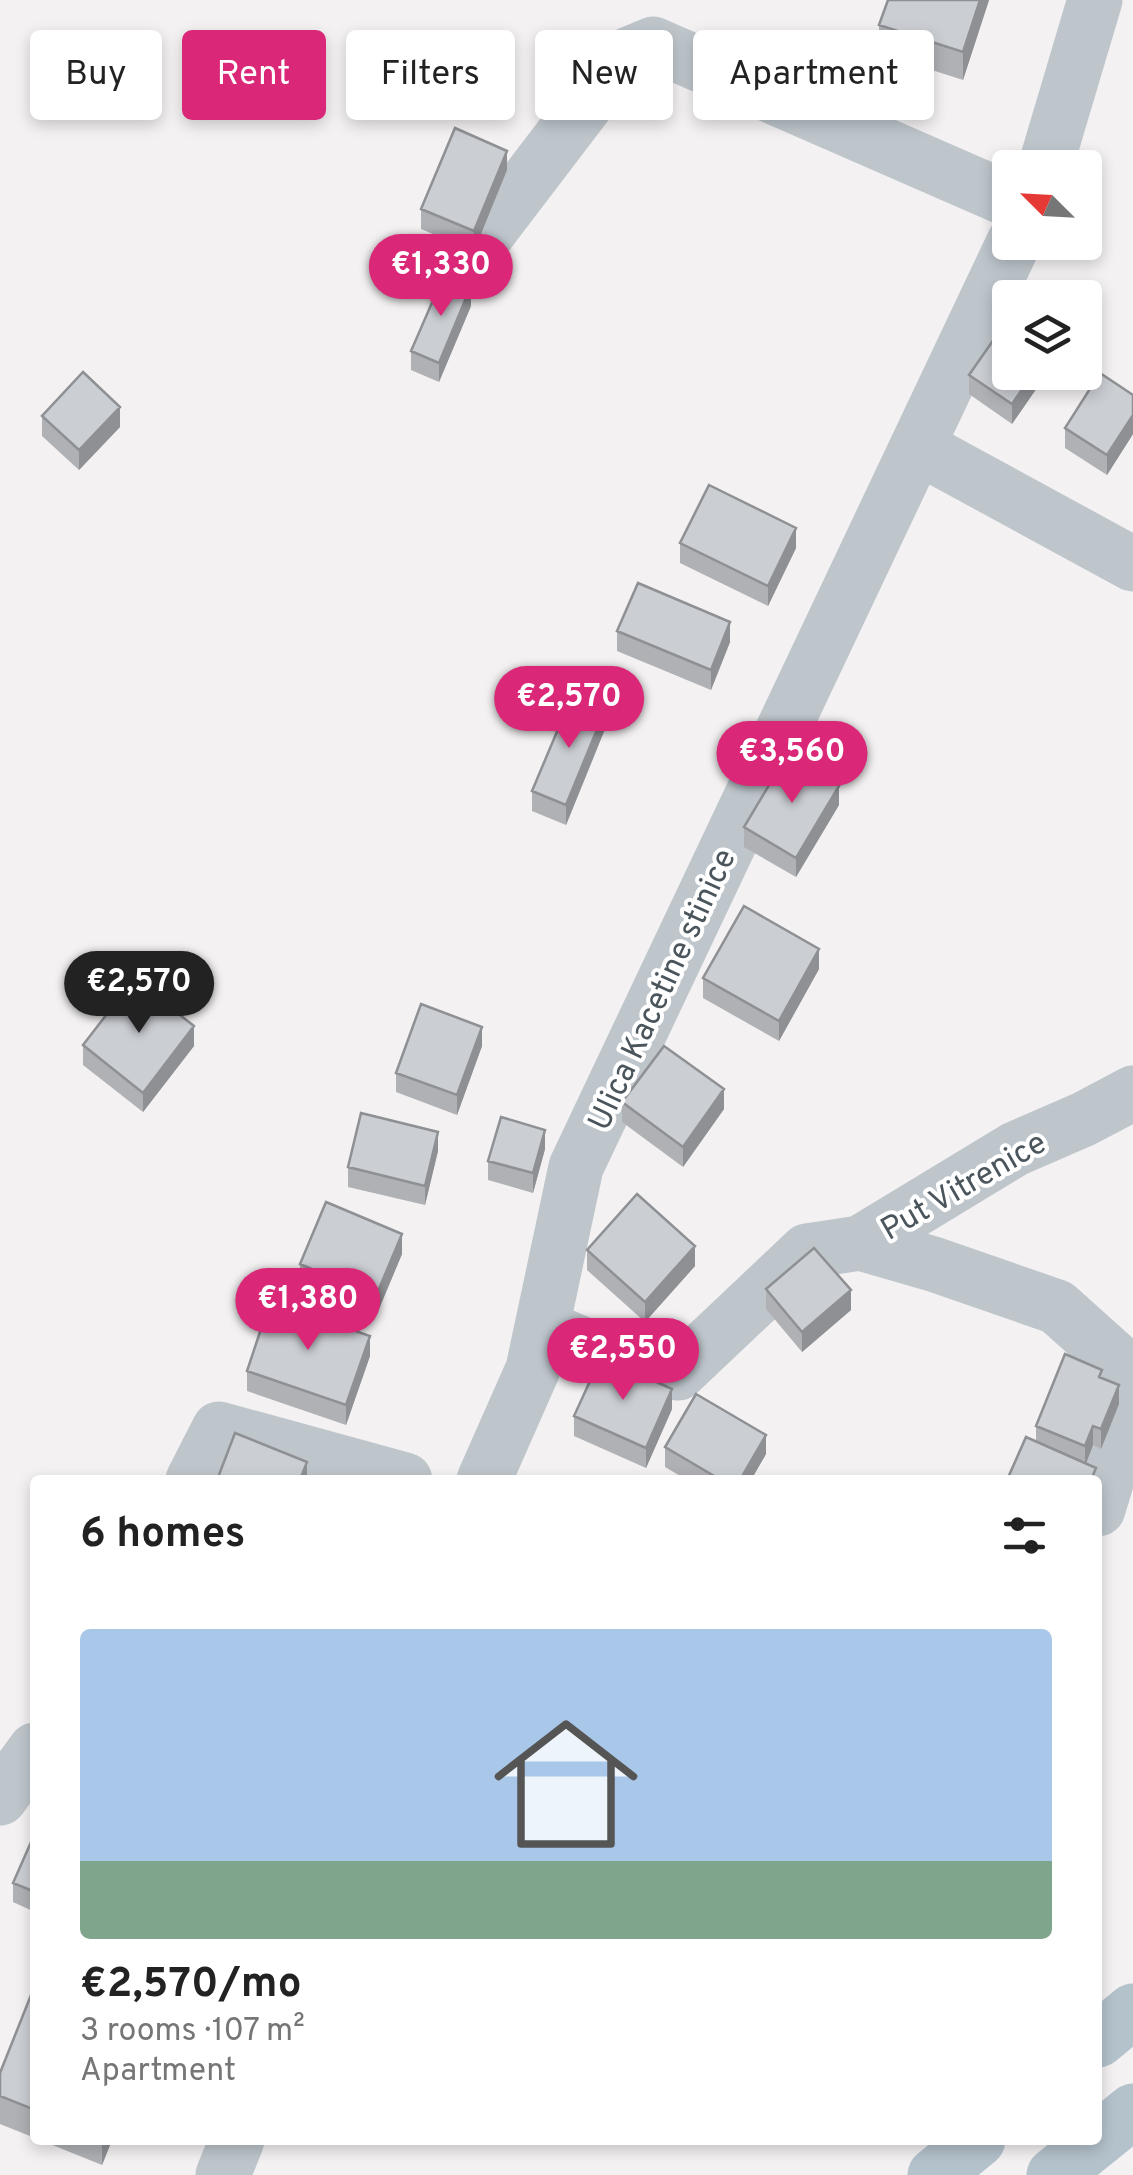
<!DOCTYPE html>
<meta charset="utf-8">
<style>
:root{--surface:#fff;--page:#f6f6f6;--text:#222;--muted:#767676;--accent:#db2777}
body{margin:0;font-family:Overpass,sans-serif;background:var(--page);color:var(--text);height:100vh;display:flex;flex-direction:column;font-size:38px;white-space:nowrap}
*{box-sizing:border-box;margin:0}
p{font-size:32px;color:var(--muted)}
.icon{flex:none;width:55px;height:55px;fill:none;stroke:currentColor;stroke-width:2;stroke-linecap:round;stroke-linejoin:round}
.map{position:relative;flex:1;overflow:hidden}
.panel{position:absolute;left:30px;top:1475px;width:1072px;height:670px;display:flex;flex-direction:column;background:var(--surface);border-radius:10px;box-shadow:0 5px 15px #0003}
.panel>*{flex:none}
.guide{position:absolute;left:30px;top:30px;width:1075px;height:90px;display:flex;gap:20px}
.needle{width:65px;rotate:294deg}
.tools{position:absolute;left:992px;top:150px;display:grid;gap:20px}
.tools a{display:grid;place-items:center;width:110px;height:110px;border-radius:10px;background:var(--surface);box-shadow:0 5px 15px #0003;font-size:50px}
.price{position:absolute;translate:-50% -85px;padding:0 22px;border-radius:35px;background:var(--accent);color:#fff;font-size:32px;line-height:65px;filter:drop-shadow(0 2px 5px #0008)}
.price::after{content:'';position:absolute;left:50%;top:60px;width:30px;height:22px;margin-left:-15px;background:inherit;clip-path:polygon(0 0,100% 0,50% 100%)}
.price.active{background:#222;color:#fff}
ul{padding:0;list-style:none}
li{display:grid;align-content:center;gap:20px;height:530px;padding:0 50px}
li span{display:grid;place-items:center;height:310px;border-radius:10px;color:#555}
li>.icon{margin-inline-start:auto}
span .icon{width:180px;height:180px;fill:#fffc;stroke-width:1}
li b{font-size:42px}
h2{display:flex;justify-content:space-between;align-items:center;height:120px;padding:0 50px;font-size:42px}
.tag{padding:0 35px;border-radius:10px;background:var(--surface);box-shadow:0 5px 15px #0003;font-size:35px;line-height:90px}
.tag.active{background:var(--accent);color:#fff}
.map>svg:first-child{display:block}
.lines{fill:none;stroke-linecap:round;stroke-linejoin:round}
.minor{stroke:#bec6cc;stroke-width:55}
.major{stroke:#b4c2cc;stroke-width:55}
.wall{fill:#afb1b5}
.shaded-wall{fill:#8e9094}
.building{fill:#cbced3;stroke:#8e9094;stroke-width:2.5}
.labels{text-anchor:middle;stroke-width:8;stroke-linejoin:round;paint-order:stroke}
.street-label{font-size:32px;fill:#4b555c;stroke:#fff}
</style>
<div class="map">
<svg width="1133" height="2175" viewBox="0 0 1133 2175">
<rect width="100%" height="100%" fill="#f3f1f1"/>
<g class="lines">
<!-- minor -->
<path class="minor" d="M 1045,168 L 1095,0
M 484,238 L 622,57 L 653,44 L 1010,200
M 918,447 L 1133,564
M 860,1243 L 933,1264 L 1057,1307 L 1124,1367 L 1129,1407 L 1098,1509
M 542,1327 L 636,1367 L 678,1373 L 807,1251 L 860,1243 L 1015,1149 L 1084,1119 L 1133,1093
M 193,1480 L 219,1429 L 405,1480
M 484,1480 L 533,1369 L 576,1167 L 1014,242
M 0,1798 L 35,1750
M 223,2175 L 237,2140"/>
<!-- major -->
<path class="major" d="M 1098,2040 L 1133,2011
M 935,2175 L 978,2140
M 1054,2175 L 1133,2111"/>
</g>
<!-- wall -->
<path class="wall" d="M 989,0 L 963,80 L 879,53 L 879,25 Z
M 507,170 L 474,251 L 421,229 L 421,209 Z
M 471,306 L 439,382 L 411,370 L 411,351 Z
M 1041,372 L 1041,382 L 1012,424 L 969,394 L 969,375 Z
M 1133,395 L 1133,434 L 1107,475 L 1065,448 L 1065,428 Z
M 42,416 L 120,427 L 79,470 L 42,436 Z
M 680,543 L 796,548 L 768,606 L 680,563 Z
M 617,631 L 730,642 L 711,690 L 617,651 Z
M 605,729 L 566,825 L 532,811 L 532,791 Z
M 839,805 L 796,877 L 744,847 L 744,827 Z
M 819,969 L 779,1041 L 703,998 L 703,978 Z
M 83,1045 L 194,1046 L 143,1112 L 83,1065 Z
M 482,1046 L 457,1115 L 396,1092 L 396,1073 Z
M 622,1102 L 724,1109 L 683,1167 L 622,1122 Z
M 545,1149 L 533,1193 L 488,1180 L 488,1161 Z
M 438,1151 L 425,1205 L 348,1187 L 348,1167 Z
M 587,1250 L 695,1266 L 645,1322 L 587,1270 Z
M 402,1254 L 376,1316 L 300,1284 L 300,1264 Z
M 766,1289 L 851,1310 L 802,1352 L 766,1309 Z
M 370,1356 L 346,1425 L 247,1391 L 247,1371 Z
M 1102,1378 L 1119,1404 L 1101,1449 L 1093,1445 L 1086,1464 L 1096,1480 L 1036,1442 L 1036,1426 Z
M 672,1409 L 646,1468 L 574,1436 L 574,1416 Z
M 665,1447 L 766,1454 L 751,1480 L 687,1480 L 665,1467 Z
M 35,1833 L 35,1912 L 13,1902 L 13,1883 Z
M 35,1985 L 35,2138 L 0,2124 L 0,2073 Z
M 40,2140 L 112,2140 L 102,2165 Z"/>
<!-- shaded-wall -->
<path class="shaded-wall" d="M 980,0 L 989,0 L 963,80 L 963,52 Z
M 507,151 L 507,170 L 474,251 L 474,231 Z
M 471,286 L 471,306 L 439,382 L 439,363 Z
M 1034,372 L 1041,372 L 1041,382 L 1012,424 L 1012,404 Z
M 120,407 L 120,427 L 79,470 L 79,450 Z
M 1133,415 L 1133,434 L 1107,475 L 1107,455 Z
M 796,528 L 796,548 L 768,606 L 768,586 Z
M 730,622 L 730,642 L 711,690 L 711,670 Z
M 605,710 L 605,729 L 566,825 L 566,805 Z
M 839,786 L 839,805 L 796,877 L 796,858 Z
M 819,949 L 819,969 L 779,1041 L 779,1021 Z
M 194,1026 L 194,1046 L 143,1112 L 143,1093 Z
M 482,1027 L 482,1046 L 457,1115 L 457,1095 Z
M 724,1089 L 724,1109 L 683,1167 L 683,1147 Z
M 545,1130 L 545,1149 L 533,1193 L 533,1173 Z
M 438,1132 L 438,1151 L 425,1205 L 425,1186 Z
M 402,1234 L 402,1254 L 376,1316 L 376,1296 Z
M 695,1246 L 695,1266 L 645,1322 L 645,1302 Z
M 851,1290 L 851,1310 L 802,1352 L 802,1332 Z
M 370,1336 L 370,1356 L 346,1425 L 346,1405 Z
M 1119,1385 L 1119,1404 L 1101,1449 L 1101,1429 Z
M 672,1389 L 672,1409 L 646,1468 L 646,1448 Z
M 1093,1426 L 1093,1445 L 1085,1466 L 1085,1446 Z
M 766,1435 L 766,1454 L 751,1480 L 740,1480 Z
M 307,1462 L 307,1480 L 300,1480 Z
M 102,2140 L 112,2140 L 102,2165 Z"/>
<!-- building -->
<path class="building" d="M 888,0 L 980,0 L 963,52 L 879,25 Z
M 455,128 L 507,151 L 474,231 L 421,209 Z
M 444,275 L 471,286 L 439,363 L 411,351 Z
M 999,332 L 1010,340 L 1010,372 L 1034,372 L 1012,404 L 969,375 Z
M 83,372 L 120,407 L 79,450 L 42,416 Z
M 1100,373 L 1133,395 L 1133,415 L 1107,455 L 1065,428 Z
M 709,485 L 796,528 L 768,586 L 680,543 Z
M 638,583 L 730,622 L 711,670 L 617,631 Z
M 572,696 L 605,710 L 566,805 L 532,791 Z
M 787,755 L 839,786 L 796,858 L 744,827 Z
M 744,906 L 819,949 L 779,1021 L 703,978 Z
M 134,979 L 194,1026 L 143,1093 L 83,1045 Z
M 421,1004 L 482,1027 L 457,1095 L 396,1073 Z
M 664,1046 L 724,1089 L 683,1147 L 622,1102 Z
M 361,1113 L 438,1132 L 425,1186 L 348,1167 Z
M 501,1117 L 545,1130 L 533,1173 L 488,1161 Z
M 637,1194 L 695,1246 L 645,1302 L 587,1250 Z
M 326,1202 L 402,1234 L 376,1296 L 300,1264 Z
M 814,1248 L 851,1290 L 802,1332 L 766,1289 Z
M 270,1302 L 370,1336 L 346,1405 L 247,1371 Z
M 1065,1354 L 1102,1370 L 1099,1377 L 1119,1385 L 1101,1429 L 1093,1426 L 1085,1446 L 1036,1426 Z
M 601,1357 L 672,1389 L 646,1448 L 574,1416 Z
M 696,1394 L 766,1435 L 740,1480 L 721,1480 L 665,1447 Z
M 235,1433 L 307,1462 L 300,1480 L 217,1480 Z
M 1026,1437 L 1096,1468 L 1091,1480 L 1007,1480 Z
M 35,1833 L 35,1892 L 13,1883 Z
M 35,1985 L 35,2110 L 0,2096 L 0,2073 Z"/>
<g class="labels">
<!-- street labels -->
<g class="street-label">
<text transform="translate(661 989) rotate(-65)" y="11">Ulica Kacetine stinice</text>
<text transform="translate(963 1185) rotate(-30)" y="11">Put Vitrenice</text>
</g>
</g>
</svg>
<div class="tools">
<a><svg class="needle" viewBox="-14 -14 28 28"><path d="M0-13l5 13h-10z" fill="#e53935"/><path d="M0 13l5-13h-10z" fill="#767676"/></svg></a>
<a><svg class="icon" aria-label="layers" viewBox="0 0 24 24"><path d="M12 4l9 5-9 5-9-5zM3 14l9 5 9-5"/></svg></a>
</div>
<b class="price" style="left:441px;top:319px">€1,330</b>
<b class="price" style="left:569px;top:751px">€2,570</b>
<b class="price" style="left:792px;top:806px">€3,560</b>
<b class="price active" style="left:139px;top:1036px">€2,570</b>
<b class="price" style="left:308px;top:1353px">€1,380</b>
<b class="price" style="left:623px;top:1403px">€2,550</b>
<div class="guide">
<a class="tag">Buy</a>
<a class="tag active">Rent</a>
<a class="tag">Filters</a>
<a class="tag">New</a>
<a class="tag">Apartment</a>
</div>
<section class="panel">
<h2>6 homes<svg class="icon" aria-label="filters" viewBox="0 0 24 24"><path d="M4 7h16M4 17h16"/><circle cx="9" cy="7" r="2"/><circle cx="15" cy="17" r="2"/></svg></h2>
<ul>
<li><span style="background:linear-gradient(#a9c7e8 75%,#7fa58c 0)"><svg class="icon" aria-label="home" viewBox="0 0 24 24"><path d="M3 11l9-7 9 7M6 9v11h12V9"/></svg></span><div><b>€2,570/mo</b><p>3 rooms · 107 m²</p><p>Apartment</p></div></li>
</ul>
</section>
</div>
